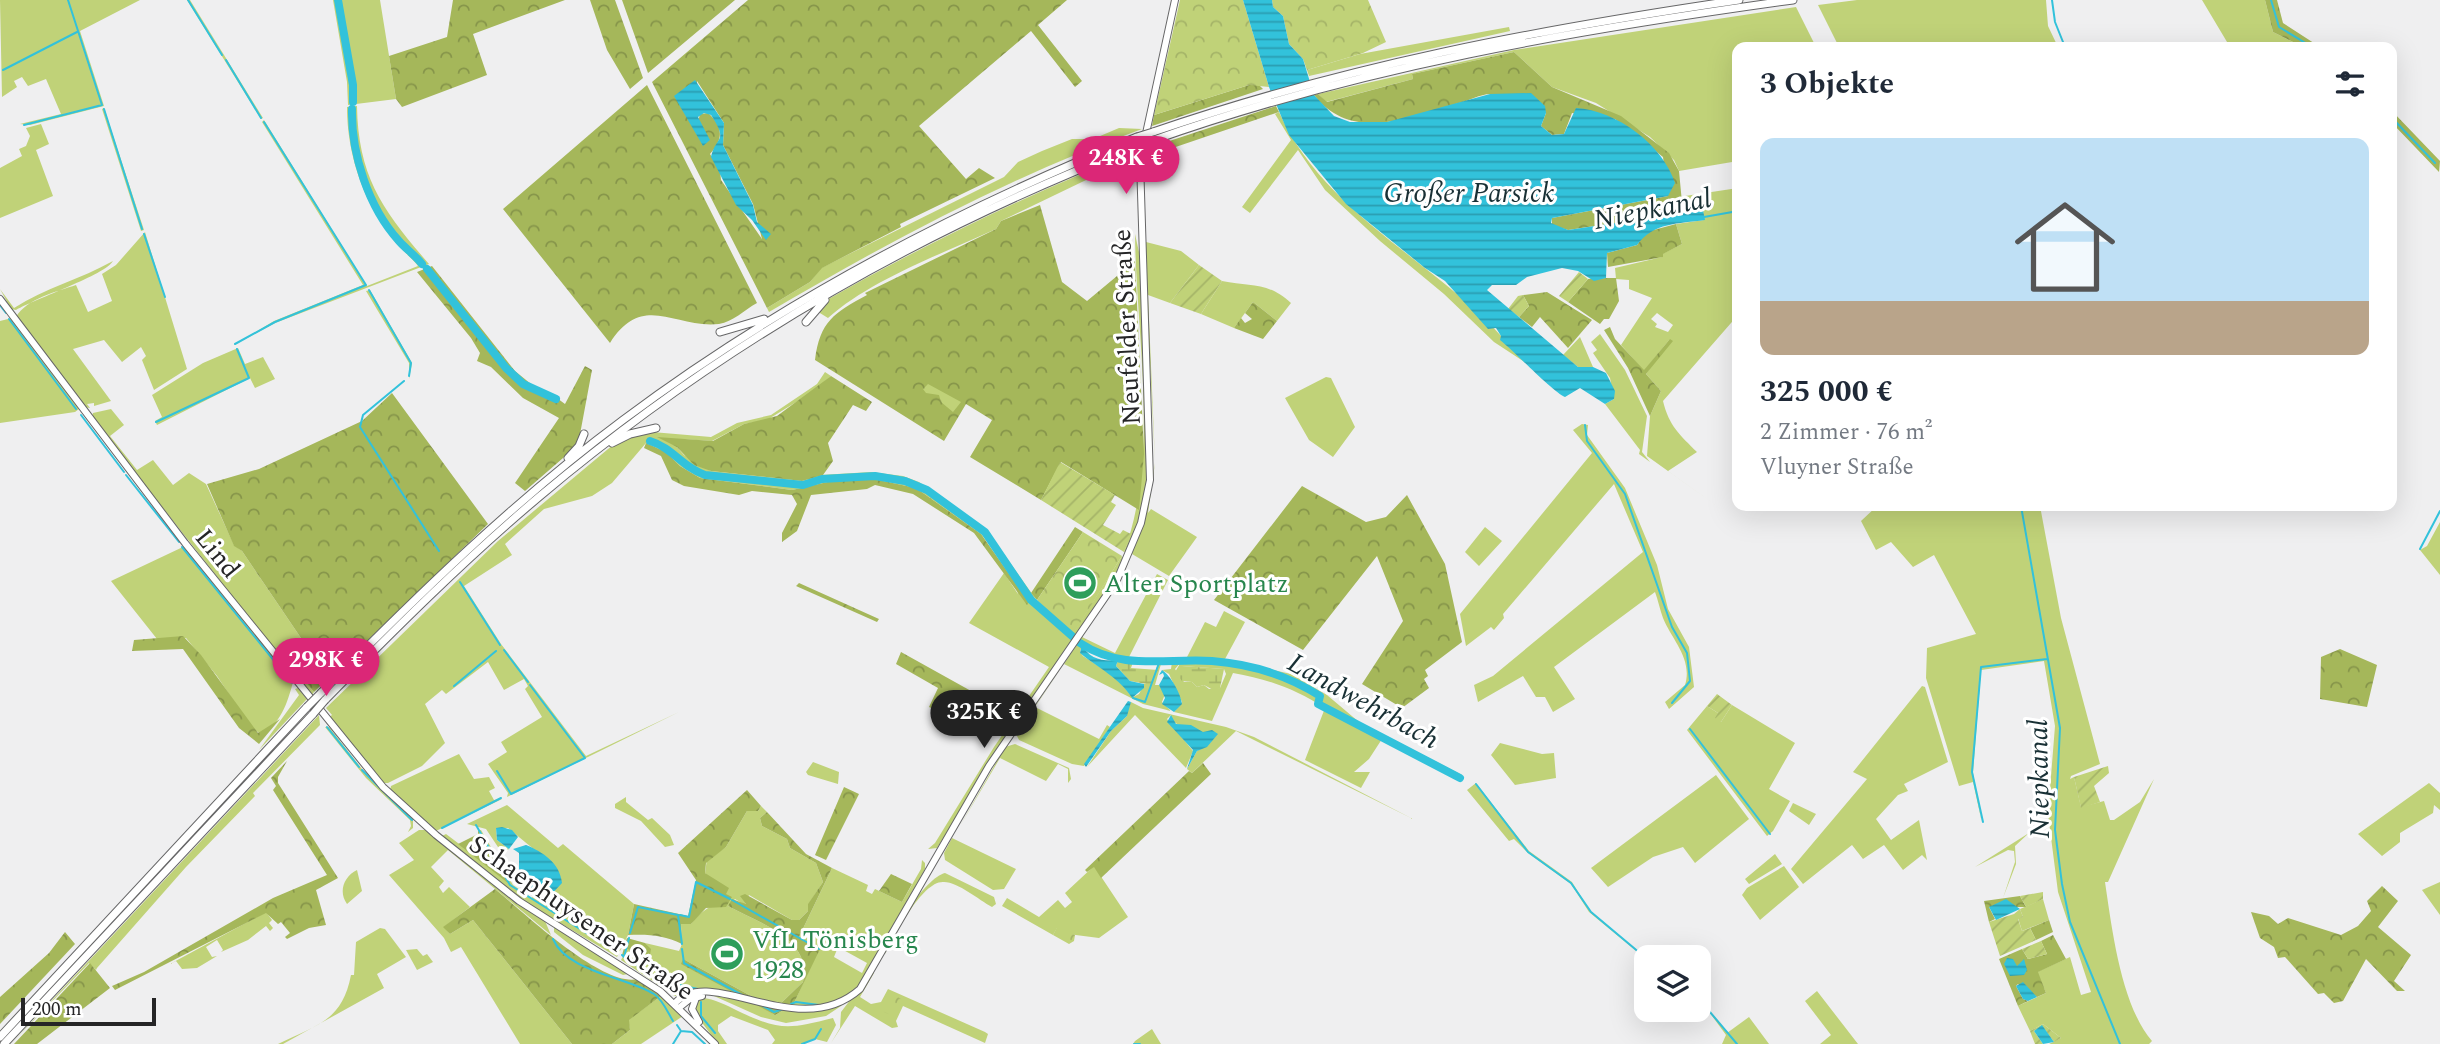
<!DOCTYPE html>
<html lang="de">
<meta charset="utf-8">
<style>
:root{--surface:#fff;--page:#f2f2f3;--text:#1f2937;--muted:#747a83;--accent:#db2777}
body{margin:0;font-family:Spectral,serif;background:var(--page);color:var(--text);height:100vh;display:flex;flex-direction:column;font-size:26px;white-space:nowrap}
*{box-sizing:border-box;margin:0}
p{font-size:23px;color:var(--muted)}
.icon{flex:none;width:38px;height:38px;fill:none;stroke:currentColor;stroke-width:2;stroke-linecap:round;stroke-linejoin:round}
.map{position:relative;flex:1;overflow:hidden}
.sheet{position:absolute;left:1732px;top:42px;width:665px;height:469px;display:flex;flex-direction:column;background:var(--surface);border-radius:14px;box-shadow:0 7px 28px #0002}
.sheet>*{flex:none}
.fabs{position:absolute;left:1634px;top:945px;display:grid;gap:14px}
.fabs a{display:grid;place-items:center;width:77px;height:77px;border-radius:14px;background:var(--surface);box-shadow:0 7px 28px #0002;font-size:35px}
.scale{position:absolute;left:21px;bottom:18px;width:135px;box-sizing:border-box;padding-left:7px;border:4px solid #252526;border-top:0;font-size:19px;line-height:24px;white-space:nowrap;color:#252526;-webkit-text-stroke:5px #fff;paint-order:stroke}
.price{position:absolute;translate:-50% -60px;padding:0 16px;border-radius:24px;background:var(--accent);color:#fff;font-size:23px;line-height:46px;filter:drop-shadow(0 2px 4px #0008)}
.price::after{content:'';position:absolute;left:50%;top:42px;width:21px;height:16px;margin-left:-10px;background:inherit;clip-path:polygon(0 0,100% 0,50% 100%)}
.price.active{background:#222;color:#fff}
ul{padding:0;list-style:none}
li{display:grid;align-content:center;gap:14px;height:371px;padding:0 28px}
li span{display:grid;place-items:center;height:217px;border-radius:14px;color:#555}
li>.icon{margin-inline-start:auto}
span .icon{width:126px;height:126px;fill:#fffc;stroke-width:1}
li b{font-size:30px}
h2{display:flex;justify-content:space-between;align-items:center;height:84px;padding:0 28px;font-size:30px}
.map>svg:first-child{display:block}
.grass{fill:#c0d278;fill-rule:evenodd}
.forest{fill:url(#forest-crowns);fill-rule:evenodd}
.wetland{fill:url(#wetland-marsh)}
.park{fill:url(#park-crowns)}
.garden{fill:url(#garden-furrows)}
.water{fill:url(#water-rules)}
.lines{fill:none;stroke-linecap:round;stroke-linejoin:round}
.stream{stroke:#32c2db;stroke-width:2}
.river{stroke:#32c2db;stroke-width:8}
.major-casing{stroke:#666667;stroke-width:8}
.highway-casing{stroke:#666667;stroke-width:9}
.major{stroke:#fff;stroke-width:6}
.highway{stroke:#fff;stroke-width:7}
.highway-bridge-casing{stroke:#666667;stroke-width:9;stroke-linecap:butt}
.highway-bridge{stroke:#fff;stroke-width:7}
.labels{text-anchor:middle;stroke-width:6;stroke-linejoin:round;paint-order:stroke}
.street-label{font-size:26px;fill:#252526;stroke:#fff}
.leisure-label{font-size:26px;fill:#27864d;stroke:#fff;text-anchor:start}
.water-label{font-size:28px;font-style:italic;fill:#193035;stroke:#fff}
</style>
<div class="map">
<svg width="2440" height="1044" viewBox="0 0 2440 1044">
<defs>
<pattern id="forest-crowns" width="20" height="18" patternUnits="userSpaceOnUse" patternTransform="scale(1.75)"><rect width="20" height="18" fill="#a5b75a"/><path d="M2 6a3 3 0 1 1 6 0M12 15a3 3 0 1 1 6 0" fill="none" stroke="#86954a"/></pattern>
<pattern id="wetland-marsh" width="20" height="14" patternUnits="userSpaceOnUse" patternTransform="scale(1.75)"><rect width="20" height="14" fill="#c0d278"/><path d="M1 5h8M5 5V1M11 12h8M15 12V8" fill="none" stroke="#a5b468"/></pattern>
<pattern id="park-crowns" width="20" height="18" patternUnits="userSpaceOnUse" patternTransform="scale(1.75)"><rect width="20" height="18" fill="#c0d278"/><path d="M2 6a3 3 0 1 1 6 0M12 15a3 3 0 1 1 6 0" fill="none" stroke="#a5b468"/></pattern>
<pattern id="garden-furrows" width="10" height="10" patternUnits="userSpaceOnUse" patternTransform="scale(1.75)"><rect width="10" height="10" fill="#c0d278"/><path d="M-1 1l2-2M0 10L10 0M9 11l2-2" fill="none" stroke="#a5b468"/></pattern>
<pattern id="water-rules" width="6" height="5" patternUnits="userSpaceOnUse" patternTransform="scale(1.75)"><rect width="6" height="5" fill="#32c2db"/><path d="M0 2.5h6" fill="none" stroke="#2a9db1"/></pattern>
</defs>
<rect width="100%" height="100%" fill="#efeff0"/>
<!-- grass -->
<path class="grass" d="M 0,0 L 140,0 L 80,31 L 104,106 L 30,125 L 20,124 L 61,114 L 46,79 L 28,86 L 22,77 L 14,81 L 17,87 L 2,97 Z
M 187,0 L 190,0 L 263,118 L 261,119 Z
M 333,0 L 380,0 L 396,99 L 348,105 L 347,82 Z
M 1857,0 L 2046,0 L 2048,26 L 2058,47 L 1839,47 L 1818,5 Z
M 2202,0 L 2265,0 L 2273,32 L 2303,47 L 2230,47 Z
M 1796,7 L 1816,47 L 1738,47 L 1738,161 L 1679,171 L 1674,160 L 1650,137 L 1596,103 L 1552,87 L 1514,52 L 1412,74 L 1413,79 L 1326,102 L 1318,94 L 1514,50 Z
M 1509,27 L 1510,31 L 1309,76 L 1307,70 L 1360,54 Z
M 357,106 C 358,178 384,212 429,264 L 275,323 L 234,345 L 274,321 L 363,285 L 262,122 L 264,120 L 367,286 L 418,266 C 410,256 399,248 392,238 C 363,201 347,154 347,107 Z
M 104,108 L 144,230 L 141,231 L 102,109 Z
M 1279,112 C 1324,213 1433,260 1503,338 C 1511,347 1523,356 1529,365 L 1494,342 L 1444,294 L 1380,241 L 1325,190 L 1298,150 L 1250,213 L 1242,207 L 1291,140 L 1275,114 Z
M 41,124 L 49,144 L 36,150 L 53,196 L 0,218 L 0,168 L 22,156 L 19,149 L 26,146 L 30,136 L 26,128 Z
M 1119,128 L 1142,129 C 1011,176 888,242 769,312 L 767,308 L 810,282 L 821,268 L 1004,177 L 1018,162 L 1042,151 L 1072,139 L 1093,139 Z
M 1137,152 L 1134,162 L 1111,168 L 1001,221 L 996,229 C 942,254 872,279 828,318 L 815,310 L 825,301 C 925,244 1029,193 1137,152 Z
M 1738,188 L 1738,315 L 1663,401 C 1669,426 1680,435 1697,452 L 1668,471 L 1728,514 L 1743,506 L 1728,514 L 1647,456 L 1650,416 L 1661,391 L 1646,374 L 1670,339 L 1644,371 L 1621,345 L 1652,298 L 1629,289 L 1629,280 L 1616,279 L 1615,268 L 1662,257 L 1662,254 L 1682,244 L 1676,224 L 1704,220 L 1703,211 L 1685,213 L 1685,196 ZM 1657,313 L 1673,325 L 1668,332 L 1655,327 L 1657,324 L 1651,319 Z
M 145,232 L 187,369 L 154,390 L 142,360 L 146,356 L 141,347 L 122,362 L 104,340 L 73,349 L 111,401 L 94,406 L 94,403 L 87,404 L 90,408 L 84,407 L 16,317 C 26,299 58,291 76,285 L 88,312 L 112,301 L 102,274 L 116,265 Z
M 1135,234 L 1141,261 L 1149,464 L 1142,512 L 1130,550 L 1124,552 C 1160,455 1136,336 1135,234 Z
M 1146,242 L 1181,251 L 1199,265 L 1170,303 L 1148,295 L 1155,461 L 1144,244 Z
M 113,261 C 105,275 37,298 16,310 L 11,309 L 0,289 L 14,308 C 45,288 81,279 113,261 Z
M 1222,281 C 1250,287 1267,281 1291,303 L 1277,321 L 1253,302 L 1234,328 L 1201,314 Z
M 370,290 L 412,363 L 409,379 L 409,363 L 366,291 Z
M 12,318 L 79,409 L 75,412 L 0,423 L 0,321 Z
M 1600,334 L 1625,370 L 1647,416 L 1642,452 L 1650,462 L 1639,454 L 1640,450 L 1605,404 L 1614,399 L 1610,378 L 1593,353 L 1597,350 L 1591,342 Z
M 1580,337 L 1593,367 L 1578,367 L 1563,355 Z
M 238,348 L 245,364 L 263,357 L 275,379 L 255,388 L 250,378 L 157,425 L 155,421 L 162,417 L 152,395 L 203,363 Z
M 825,372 L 831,376 L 811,393 L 767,420 L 744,424 L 712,441 L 681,439 L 677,447 L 684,455 L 711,471 L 802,481 L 820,475 L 871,472 L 903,476 L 919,482 L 986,529 L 1040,605 L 1075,630 L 1122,556 L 1124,564 L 1114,580 L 999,749 L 937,848 L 928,849 L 935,843 L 994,747 L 1049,667 L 969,623 L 1004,573 L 1018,594 L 1013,574 L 981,534 L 916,488 L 874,479 L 832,481 L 792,490 L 700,478 L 680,466 L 666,452 L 646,443 L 612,483 L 592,496 L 544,509 L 505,544 L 512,555 L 464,586 L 501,644 L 586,756 L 679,712 L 507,797 L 508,793 L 488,764 L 507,752 L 501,742 L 542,717 L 525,689 L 528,686 L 524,679 L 504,690 L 488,662 L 446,694 L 442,690 L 425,704 L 445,743 L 422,766 L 388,783 L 382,783 L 328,718 L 332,715 L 326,708 L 498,541 L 614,444 L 635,434 L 652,432 L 711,437 L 737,423 L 771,415 L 817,384 Z
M 1326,377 L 1331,378 L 1355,427 L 1333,457 L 1309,440 L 1285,398 Z
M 111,409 L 124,425 L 110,436 L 137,470 L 153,460 L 173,485 L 189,473 L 206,484 L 234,545 L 242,551 L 305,644 L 307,684 L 314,692 L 311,696 L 92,418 L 93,413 Z
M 1582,424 L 1588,425 L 1587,435 L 1625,488 L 1657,565 L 1668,609 L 1689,647 L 1694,687 L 1669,709 L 1665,702 L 1685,685 C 1693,659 1672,640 1663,618 C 1660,610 1658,600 1655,592 L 1554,667 L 1575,699 L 1553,712 L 1545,697 L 1536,697 L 1523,676 L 1478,702 L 1474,685 L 1493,676 L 1643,552 L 1614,484 L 1503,614 L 1504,618 L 1494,630 L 1491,627 L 1466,646 L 1460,614 L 1592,453 L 1573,430 Z
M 1155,463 L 1148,513 L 1151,509 L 1197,537 L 1169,576 L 1132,554 L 1145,514 Z
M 1877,506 L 2040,506 L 2061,618 L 2100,764 L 2071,776 L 2070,779 L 2074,777 L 2081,807 L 2104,801 L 2110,820 L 2114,820 L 2140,802 L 2154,779 L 2108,882 L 2105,882 C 2112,929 2121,1005 2152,1041 L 2149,1044 L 2049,1044 L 2061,1038 L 2043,1024 L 2030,1031 L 2018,1006 L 2046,993 L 2037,972 L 2070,957 L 2081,995 L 2091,992 L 2058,892 L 2048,814 L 2055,726 L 2044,661 L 1981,670 L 1973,773 L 1982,823 L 1973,782 L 1959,786 L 1926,678 L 1927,648 L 1976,634 L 1934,555 L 1913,567 L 1891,542 L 1876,550 L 1861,521 Z
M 2440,522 L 2440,575 L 2420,550 L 2427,546 Z
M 1485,527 L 1502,541 L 1479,566 L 1465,552 Z
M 185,546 L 293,682 C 288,701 280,728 259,733 L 251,727 L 217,676 L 186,638 L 157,639 L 111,581 Z
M 1131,562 L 1082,637 L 1115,653 L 1157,574 L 1168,580 L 1129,657 L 1144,660 L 1187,657 L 1205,622 L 1216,627 L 1224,611 L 1245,622 L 1225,659 L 1291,674 L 1327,695 L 1359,722 L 1462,775 L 1459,781 L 1382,739 L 1369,759 L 1354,772 L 1370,772 L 1361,788 L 1305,760 L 1325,708 C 1295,689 1268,679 1233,673 L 1212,721 L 1174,712 L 1182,702 L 1169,674 L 1162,670 L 1171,669 L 1172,662 L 1161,664 L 1155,685 L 1159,685 L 1165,694 L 1162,702 L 1171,711 L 1143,704 L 1064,664 ZM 1082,645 L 1114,659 L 1158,663 L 1152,684 L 1144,684 L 1139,694 L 1133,697 L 1115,677 L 1083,656 L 1080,652 ZM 1181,662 L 1181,666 L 1224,669 L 1226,674 L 1220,688 L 1209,689 L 1204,685 L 1197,687 L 1192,682 L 1184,682 L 1175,669 Z
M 1062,667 L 1035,707 L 1099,739 L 1107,725 L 1110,727 L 1084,766 L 1072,764 L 1019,740 L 1016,734 Z
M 1922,686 L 1925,687 L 1948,762 L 1904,784 L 1908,791 L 1898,795 L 1876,819 L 1891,840 L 1919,820 L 1927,860 L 1922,855 L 1903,870 L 1884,845 L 1863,859 L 1852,845 L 1803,884 L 1791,869 L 1867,779 L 1853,772 Z
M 298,688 L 307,699 L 259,750 L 299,695 L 295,689 Z
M 1131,702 L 1143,708 L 1226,727 L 1254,737 L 1413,819 L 1236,731 L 1192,773 L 1187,769 L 1197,751 L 1211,742 C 1195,722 1184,731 1171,720 L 1171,715 L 1167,719 L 1193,751 L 1186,768 L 1135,715 L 1087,767 L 1111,731 L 1127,716 L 1127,708 Z
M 1732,705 L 1795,743 L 1769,789 L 1790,801 L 1773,831 L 1767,836 L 1687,730 L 1707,706 L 1718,713 L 1721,722 Z
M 319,715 L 320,725 L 253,793 L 255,796 L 186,867 L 97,968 L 96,970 L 89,963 L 11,1044 Z
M 325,727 L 329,727 L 362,769 L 413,819 L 413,828 L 408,832 L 411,826 L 410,820 L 366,778 Z
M 1500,743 L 1542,754 L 1554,753 L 1556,778 L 1515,785 L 1491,755 Z
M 1015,744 L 1069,768 L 1071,779 L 1068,783 L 1068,769 L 1058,764 L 1046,781 L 1000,758 L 960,826 L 1005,747 Z
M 459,754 L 474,779 L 489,777 L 495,788 L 489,791 L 494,800 L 502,799 L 436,831 L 390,791 L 391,786 Z
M 813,762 L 839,772 L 838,784 L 808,775 L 806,772 Z
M 1716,775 L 1749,819 L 1695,863 L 1683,847 L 1653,857 L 1608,887 L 1591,868 Z
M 1476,783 L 1529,851 L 1572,882 L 1590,911 L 1647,960 L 1589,912 L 1571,884 L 1528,853 L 1514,839 L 1509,841 L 1467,790 Z
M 2429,783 L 2440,793 L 2440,810 L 2434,805 L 2433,813 L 2400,833 L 2400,842 L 2382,856 L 2358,834 Z
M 626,797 L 626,802 L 648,820 L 652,818 L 670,835 L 674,845 L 665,847 L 641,821 L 615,808 L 615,804 Z
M 1793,803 L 1816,814 L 1809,825 L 1789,811 Z
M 507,805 L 558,848 L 563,844 L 634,904 L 628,935 L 617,957 L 525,902 L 442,836 L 446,834 L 507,880 L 478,830 L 481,830 L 513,885 L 532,898 L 534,894 L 542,897 L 542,856 L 508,828 L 496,828 L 497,840 L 509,849 L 502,853 L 486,829 L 467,824 Z
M 761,806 L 767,812 L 760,818 L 762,826 L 787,839 L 790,848 L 816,863 L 823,882 L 808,905 L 808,911 L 799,920 L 792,920 L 749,895 L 745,905 L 735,899 L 728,906 C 759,923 813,939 803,982 L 775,1009 L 683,959 L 775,1015 L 793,1005 L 819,949 L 799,937 L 832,868 L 868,885 L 866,891 L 872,894 L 875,889 L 902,902 L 921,869 L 922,860 L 925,863 L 925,869 L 858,987 L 841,1006 L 826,1016 L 786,1023 L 761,1017 L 705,992 L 675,996 L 621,960 L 627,949 L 650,949 L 645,943 L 679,951 L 682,944 L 681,924 L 691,924 C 700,910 715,906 726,894 L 705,873 L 707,859 L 726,847 L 747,811 L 758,811 ZM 838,947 L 867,963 L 862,973 L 834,957 Z
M 419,830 L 427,830 L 545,921 L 551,935 L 448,850 L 431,867 L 444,881 L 439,887 L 443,893 L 449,887 L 470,907 L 444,927 L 450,934 L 473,920 L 572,1044 L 520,1044 L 461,947 L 451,952 L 444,938 L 389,875 L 414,860 L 399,843 Z
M 2029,833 L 2015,846 L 2016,864 L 2003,898 L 2015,862 L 2014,851 L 2008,850 L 1975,867 Z
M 952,838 L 1016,869 L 1004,889 L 993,890 L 945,860 L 944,853 Z
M 1775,854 L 1782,864 L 1749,884 L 1745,879 Z
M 1094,866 L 1128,917 L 1099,938 L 1068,934 L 1057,928 L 1053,935 L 1002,906 L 1007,898 L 1039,917 L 1058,900 L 1065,908 L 1072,902 L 1065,893 Z
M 1784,866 L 1799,887 L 1760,920 L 1742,895 L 1747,888 Z
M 357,870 L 362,891 L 347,904 C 338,892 344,876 357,870 Z
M 945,873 L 994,897 L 996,904 L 992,907 C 979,900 958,882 944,882 C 922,880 895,936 885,954 C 886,937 926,877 945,873 Z
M 2440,882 L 2440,915 L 2422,890 Z
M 2043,899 L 2049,920 L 2022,931 L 2018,918 L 2023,917 L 2020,909 Z
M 266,912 L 272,920 L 269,923 L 273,928 L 270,931 L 266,926 L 248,940 L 221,952 L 223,950 L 217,940 L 206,947 L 212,957 L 217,956 L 197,968 L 182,969 L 176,961 L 170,964 Z
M 554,927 L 620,967 L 628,974 L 623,975 L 583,955 L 554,932 Z
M 380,928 L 385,929 L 406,957 L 377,974 L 384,988 L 283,1044 L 278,1044 C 316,1025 342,1022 351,975 L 354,975 L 356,942 Z
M 417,949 L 423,956 L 427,954 L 433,962 L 417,970 L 406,950 Z
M 871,973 L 874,973 L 860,997 L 871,1004 L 881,1002 L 888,989 L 985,1032 L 988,1034 L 985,1043 L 903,1006 L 896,1021 L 898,1027 L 892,1028 L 855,1006 L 831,1043 L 840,1028 L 841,1012 Z
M 1817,991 L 1858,1044 L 1820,1044 L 1831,1035 L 1805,1001 Z
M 661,996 L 683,1016 L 641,1044 L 612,1044 L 630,1030 L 628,1020 Z
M 702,998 C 715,999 726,1005 738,1011 C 780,1031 789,1029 833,1018 L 836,1025 L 827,1042 L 815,1039 L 803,1044 L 772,1044 L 775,1040 L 768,1030 L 731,1016 L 718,1025 L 718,1031 L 727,1044 L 718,1044 L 694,1012 L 696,1002 Z
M 1699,998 L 1727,1033 L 1749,1017 L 1769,1044 L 1722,1044 L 1726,1035 Z
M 1152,1029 L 1161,1044 L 1133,1044 L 1135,1041 Z"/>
<!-- forest -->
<path class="forest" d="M 453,0 L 565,0 L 473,34 L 487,75 L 402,107 L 396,99 L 389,56 L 447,37 Z
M 590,0 L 615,0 L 643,78 L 630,89 L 607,50 Z
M 622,0 L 735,0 L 648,73 Z
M 748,0 L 1067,0 L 1038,25 L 1082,81 L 1075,87 L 1031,31 L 919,126 L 966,179 L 979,168 L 995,178 L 900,224 L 901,227 L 822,268 L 810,282 L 767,308 L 652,82 ZM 697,81 L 724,123 L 723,145 L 753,204 L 762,239 L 721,180 L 720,170 L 710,154 C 724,139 723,126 708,113 L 700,114 L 698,122 Z
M 2265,0 L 2277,0 L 2283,23 L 2320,47 L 2303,47 L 2273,32 Z
M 1514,52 L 1552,87 L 1621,116 L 1669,153 L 1679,171 L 1683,213 L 1568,230 L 1552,225 L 1552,218 L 1668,196 L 1663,157 L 1615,119 L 1572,113 L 1564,134 L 1552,135 L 1541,126 L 1546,113 C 1532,109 1503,94 1490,94 C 1481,94 1468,101 1459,103 C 1410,118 1351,143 1314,95 L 1318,94 L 1327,102 L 1413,79 L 1412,74 Z
M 647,85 L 757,303 C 744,310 733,322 719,324 C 675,329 643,291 610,343 L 503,209 Z
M 1249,85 L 1259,85 L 1263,89 L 1152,126 L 1154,115 Z
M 1276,106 L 1279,112 L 1155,154 L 1145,152 L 1145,149 Z
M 2392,111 L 2440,161 L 2439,172 L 2392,123 Z
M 1040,205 L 1062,282 L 1087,301 L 1135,261 L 1144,454 L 1139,510 L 1061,462 L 1041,500 L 970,457 L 992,420 L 966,404 L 944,441 L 815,360 C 820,321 834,313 867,295 L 865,293 L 996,229 L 1001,221 Z
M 1676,224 L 1682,244 L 1663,254 L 1663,257 L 1608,267 L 1607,253 L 1637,245 L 1646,232 Z
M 432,266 L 515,371 L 542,393 L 550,393 L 565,404 L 585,366 L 592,370 L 578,445 L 525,491 L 515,483 L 559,418 L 523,398 L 491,367 L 477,361 L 480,353 L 471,338 L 417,272 Z
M 1606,278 L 1616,278 L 1619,301 L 1609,319 L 1604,319 L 1600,324 L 1568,302 L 1588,279 Z
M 1547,292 L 1592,320 L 1568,348 L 1540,317 L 1532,327 L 1519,317 L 1529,306 L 1523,295 Z
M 1253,302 L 1277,321 L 1263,339 L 1234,328 L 1241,318 L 1245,323 L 1252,319 L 1245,313 Z
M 1610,327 L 1615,339 L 1644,370 L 1670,339 L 1673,341 L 1646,374 L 1661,391 L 1650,416 L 1628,368 L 1604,330 Z
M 831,376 L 872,402 L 866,411 L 853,405 L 828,443 L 833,461 L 823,475 L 802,481 L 711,471 L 694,465 L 677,447 L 657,437 L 713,441 L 744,424 L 777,416 Z
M 392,393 L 488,524 L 314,692 L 307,684 L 305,644 L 242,551 L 234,546 L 207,484 L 259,469 L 362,421 Z
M 646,443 L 666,452 L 680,466 L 700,478 L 792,490 L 832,481 L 874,479 L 916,488 L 981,534 L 1029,602 L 1027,605 L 974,533 L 913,494 L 875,485 L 867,489 L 811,495 L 797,531 L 782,542 L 782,533 L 797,504 L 792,495 L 752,491 L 739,495 L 684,486 L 672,480 L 661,456 L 644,448 Z
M 1302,486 L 1366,522 L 1386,517 L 1407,495 L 1445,564 L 1462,642 L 1425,670 L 1428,676 L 1424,679 L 1429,688 L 1402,708 L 1362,684 L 1403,621 L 1377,556 L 1303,650 L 1214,600 Z
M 1075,527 L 1083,532 L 1037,600 L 1031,593 Z
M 799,583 L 879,619 L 877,622 L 796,586 Z
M 183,636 L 201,655 L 258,733 L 280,719 L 259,744 L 239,728 L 183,649 L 132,651 L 134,640 Z
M 2340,649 L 2377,665 L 2367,707 L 2320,699 L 2321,657 Z
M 901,652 L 1016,716 L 1008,727 L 961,701 L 963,696 L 958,693 L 946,715 L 929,707 L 938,688 L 896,664 Z
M 287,761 L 278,777 L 278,783 L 338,878 L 316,890 L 326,925 L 309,928 L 287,939 L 285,937 L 290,933 L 281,922 L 278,924 L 266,913 L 115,990 L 112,986 L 144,972 L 273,898 L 327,875 L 273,790 L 276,786 L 271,778 Z
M 1203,763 L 1211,774 L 1101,878 L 1094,867 L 1087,872 L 1085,870 L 1189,771 L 1192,773 Z
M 844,787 L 859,794 L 826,860 L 815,855 Z
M 747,790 L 761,806 L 758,811 L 747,811 L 726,847 L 706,863 L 705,873 L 729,888 L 726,894 L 732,897 L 726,907 L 706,908 L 691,924 L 681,924 L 682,944 C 664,935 648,934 628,935 L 634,904 L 688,916 L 696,880 L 678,853 Z
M 767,812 L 806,854 L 832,868 L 799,937 L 820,949 L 793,1005 L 775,1015 L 681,964 L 683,959 L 775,1009 L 803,982 C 813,939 759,923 728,906 L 732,899 L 746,904 L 740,896 L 745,894 L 792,920 L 799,920 L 808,911 L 808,904 L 823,882 L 816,863 L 790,848 L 787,839 L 762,826 L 760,818 Z
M 478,830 L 508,883 L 458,844 L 478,834 Z
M 891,874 L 912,884 L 902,902 L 879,891 Z
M 2382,886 L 2398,901 L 2378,927 L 2411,955 L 2394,981 L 2405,991 L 2397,991 L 2366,959 L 2343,1001 L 2334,1003 L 2324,993 L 2318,994 L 2285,957 L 2278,958 L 2274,947 L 2260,938 L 2251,912 L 2269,916 L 2278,924 L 2288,918 L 2341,935 L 2358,926 L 2371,911 L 2367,901 Z
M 495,889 C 523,912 603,988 638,979 L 661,996 L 629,1020 L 630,1030 L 612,1044 L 572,1044 L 473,920 L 450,934 L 443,927 Z
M 2020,896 L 2026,907 L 1989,907 L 1995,919 L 1989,922 L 1984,901 Z
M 2049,920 L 2053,932 L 2036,940 L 2030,928 Z
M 65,932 L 75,944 L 0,1024 L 0,997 L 49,953 Z
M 2053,935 L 2066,959 L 2038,972 L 2046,993 L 2037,997 L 2018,984 L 2016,986 L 2023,999 L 2028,1001 L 2018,1006 L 1999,959 L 2022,949 L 2028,959 L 2047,954 L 2041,941 Z
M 627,938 L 645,943 L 651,949 L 650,955 L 627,949 L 625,955 L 622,955 Z
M 90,963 L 110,988 L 37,1044 L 14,1044 Z"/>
<!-- wetland -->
<path class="wetland" d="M 1118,660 L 1133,662 L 1131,668 L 1158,670 L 1152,685 L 1130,681 L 1116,666 Z
M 1181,662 L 1182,666 L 1224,669 L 1220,688 L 1215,691 L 1204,685 L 1197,687 L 1192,682 L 1182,681 L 1175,672 Z"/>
<!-- park -->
<path class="park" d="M 1180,0 L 1243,0 L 1269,87 L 1249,85 L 1154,115 Z
M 1272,0 L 1368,0 L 1386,42 L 1363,53 L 1307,70 L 1303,59 L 1289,44 L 1283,16 L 1273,7 Z
M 928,384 L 961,402 L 953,412 L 941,402 L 939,395 L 926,393 L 923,389 Z
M 1083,532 L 1122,556 L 1075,631 L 1050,614 L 1037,600 Z
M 1057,927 L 1075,935 L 1074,941 L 1069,944 L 1053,935 Z
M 891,993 L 903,1000 L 895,1017 L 882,1011 Z"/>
<!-- garden -->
<path class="garden" d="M 1199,265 L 1222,281 L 1201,314 L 1170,303 Z
M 1579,272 L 1588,279 L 1568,302 L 1559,296 Z
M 1523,295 L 1529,306 L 1519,317 L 1508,309 L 1518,296 Z
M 1060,462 L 1115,495 L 1111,502 L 1116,505 L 1103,525 L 1120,534 L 1123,530 L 1131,534 L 1124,552 L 1041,500 Z
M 1717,694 L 1732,705 L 1721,722 L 1715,718 L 1718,713 L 1707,706 Z
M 2108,766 L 2109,773 L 2094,786 L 2100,802 L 2081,808 L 2074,777 Z
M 2043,892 L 2043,899 L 2026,907 L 2020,896 Z
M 2020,909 L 2023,917 L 2018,919 L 2022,931 L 2030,928 L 2036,940 L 2000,956 L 1989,922 L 2014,914 Z
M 2041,941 L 2047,954 L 2028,959 L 2022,949 Z
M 2043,1024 L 2061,1038 L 2054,1042 L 2042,1026 L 2034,1031 L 2043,1044 L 2035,1044 L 2030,1031 Z"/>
<!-- water -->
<path class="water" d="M 1243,0 L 1272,0 L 1273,7 L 1283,16 L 1289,44 L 1303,59 L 1314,95 L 1334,116 L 1350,122 L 1387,122 L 1490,94 L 1531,93 L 1545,106 L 1546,113 L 1541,126 L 1552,135 L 1564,134 L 1576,108 C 1616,110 1663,145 1675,183 L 1668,196 L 1552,218 L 1551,223 L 1568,230 L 1703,210 L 1705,220 C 1678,224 1654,222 1637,245 L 1607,253 L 1606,278 L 1594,281 L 1578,271 L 1562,268 L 1527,277 L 1516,285 L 1492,285 L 1487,290 L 1578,367 L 1593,367 L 1606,373 L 1615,391 L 1614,399 L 1605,404 L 1580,388 L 1565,397 C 1553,392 1515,352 1500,340 L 1501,336 L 1496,328 L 1488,329 L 1445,281 L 1425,268 L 1346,204 L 1289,135 L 1269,87 Z
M 695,80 L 724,123 L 723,145 L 753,205 L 757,222 L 771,234 L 766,240 L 752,220 L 736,205 L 711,157 C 716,135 729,143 711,115 L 704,113 L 698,117 L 710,140 L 703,146 L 674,96 Z
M 1082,644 C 1088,659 1104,662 1118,660 L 1116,666 L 1130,681 L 1144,684 L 1144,688 L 1132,698 C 1120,678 1098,668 1080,653 Z
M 1162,670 C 1171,676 1181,694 1182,704 L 1174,712 L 1162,704 L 1165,698 L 1159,685 L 1164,676 L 1163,673 L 1159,675 Z
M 1128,701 L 1131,702 L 1127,716 L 1111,731 L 1086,767 L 1084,764 Z
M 1171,715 L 1176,724 L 1191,725 L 1203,732 L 1212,730 L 1218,734 L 1207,747 L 1197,751 L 1187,769 L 1193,750 L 1167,722 Z
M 502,827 L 512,830 L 518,837 L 509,849 L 497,840 L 496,828 Z
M 526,845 C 543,852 560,863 562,883 L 549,897 L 534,894 L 519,875 L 519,853 L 513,849 Z
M 2006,899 L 2020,909 L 1996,920 L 1989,907 Z
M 2007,958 L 2013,959 L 2017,966 L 2024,959 L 2027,970 L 2024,975 L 2010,976 L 2004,964 Z
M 2023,982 L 2037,997 L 2028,1001 L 2023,999 L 2016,986 Z
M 2042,1025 L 2054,1042 L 2043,1044 L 2034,1031 Z"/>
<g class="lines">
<!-- stream -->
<path class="stream" d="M 188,0 L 222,55
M 2052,0 L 2055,22 L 2065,47
M 2271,0 L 2279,27 L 2312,47
M 226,60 L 261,118
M 3,70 L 77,32
M 104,109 L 142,229
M 2392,118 L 2435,163
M 24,125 L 102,105 L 68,0
M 1704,217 L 1738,211
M 144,234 L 165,297
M 369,290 L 411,363 L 409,376
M 0,305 L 6,313
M 9,319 L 76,409
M 235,344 L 275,322 L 366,285 L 264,122
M 404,381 L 363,415 L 360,427 L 439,551
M 81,415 L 124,472
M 156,422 L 249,378 L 237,349
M 1585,425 L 1587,441 L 1625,494 L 1672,627 L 1687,653 L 1690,681 L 1672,703
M 126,475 L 179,542
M 2021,506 L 2060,728 L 2055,830 L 2062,884 L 2070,922 L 2120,1044
M 182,547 L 292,683
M 2420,549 L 2440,511
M 460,582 L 500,645
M 504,650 L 528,682
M 454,686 L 496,651
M 1133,698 L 1145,702 L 1159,663
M 327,727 L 359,767
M 1690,729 L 1770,834
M 362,770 L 412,820
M 497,771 L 511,794 L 585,758 L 530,685
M 1476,784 L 1528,852 L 1571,883 L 1591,912 L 1647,959
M 1983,822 L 1972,772 L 1981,667 L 2047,659
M 476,825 L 510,885 L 618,953
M 442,828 L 501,798
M 732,900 L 819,949
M 680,915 L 689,917 L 696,882 L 730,899
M 630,933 L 638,907 L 678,915 L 682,944
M 553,939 C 567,972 627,977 654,994 C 663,1000 668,1013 673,1021
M 682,949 L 684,963 L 742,995
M 622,955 L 624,957 L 629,938
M 624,957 L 661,981 L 698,989
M 1699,999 L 1737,1044
M 701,1002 L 701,1016 L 715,1033
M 791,1004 L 796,1002 L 819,1005
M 763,1006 L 774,1012 L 783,1009
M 681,1031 L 692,1032 L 705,1044
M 673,1044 L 681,1031 L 677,1025
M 802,1044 L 815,1039 L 821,1029
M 1134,1044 L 1140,1044"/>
<!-- river -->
<path class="river" d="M 338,0 L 353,85 L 353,102
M 352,109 C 351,153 368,207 399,241 C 406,249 415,255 422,264
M 427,269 L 506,368 L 523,384 L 556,399
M 650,441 C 673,448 682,467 705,475 L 803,485 L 822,479 L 875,476 L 905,481 L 927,490 L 985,532 L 1031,600 L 1072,636
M 1080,643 C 1122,671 1166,658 1212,661 C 1251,664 1287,675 1320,696 L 1318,704 L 1460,778"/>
<!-- major casing -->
<g class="major-casing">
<path id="major" d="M 0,299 L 185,543 L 383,787 L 436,835 L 519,901 L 660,991 L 715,1044
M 696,998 L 692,1009 L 699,1022
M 675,1003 C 711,963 798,1044 860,989 L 989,766 L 1117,580 L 1141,523 L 1150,480 L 1140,161 L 1175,0
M 680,1007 L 690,999 L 702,996"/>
</g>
<!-- highway casing -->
<g class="highway-casing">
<path id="highway" d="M 1153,132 C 1349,65 1535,30 1739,0
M 1151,141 C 1359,67 1575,30 1793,0
M 806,322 L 825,300
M 720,332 L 764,319
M 612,443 L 630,434 L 656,428
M 568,458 L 579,446 L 584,434
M 321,693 C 416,597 514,501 623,420 C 782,301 954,211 1137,137
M 325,700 C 394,630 464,560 540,496 C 718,346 919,231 1135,147
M 0,1037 L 307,707
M 4,1044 L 313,714"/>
</g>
<!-- major -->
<use href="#major" class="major"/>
<!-- highway -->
<use href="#highway" class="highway"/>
<!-- highway-bridge casing -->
<g class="highway-bridge-casing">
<path id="highway-bridge" d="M 1137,137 L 1153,132
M 1135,147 L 1151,141
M 307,707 L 321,693
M 313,714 L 325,700"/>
</g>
<!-- highway-bridge -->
<use href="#highway-bridge" class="highway-bridge"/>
</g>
<!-- icons -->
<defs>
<g id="stadium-disc" transform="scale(1.75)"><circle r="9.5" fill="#2e9e5b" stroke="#fff"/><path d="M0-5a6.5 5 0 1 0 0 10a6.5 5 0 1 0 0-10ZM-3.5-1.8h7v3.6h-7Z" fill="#fff"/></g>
</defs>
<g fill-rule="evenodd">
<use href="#stadium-disc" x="1080" y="583"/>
<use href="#stadium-disc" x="727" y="954"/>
</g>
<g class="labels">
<!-- street labels -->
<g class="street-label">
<text transform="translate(1126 327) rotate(-93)" y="9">Neufelder Straße</text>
<text transform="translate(218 553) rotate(51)" y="9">Lind</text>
<text transform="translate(582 917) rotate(35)" y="9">Schaephuysener Straße</text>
</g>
<!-- leisure labels -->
<g class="leisure-label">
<text x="1104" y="592">Alter Sportplatz</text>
<text x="752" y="948">VfL Tönisberg<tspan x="752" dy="30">1928</tspan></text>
</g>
<!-- water labels -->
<g class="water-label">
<text x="1469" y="202">Großer Parsick</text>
<text transform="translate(1652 208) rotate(-11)" y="10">Niepkanal</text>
<text transform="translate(1364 700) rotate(29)" y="10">Landwehrbach</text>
<text transform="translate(2038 779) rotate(-91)" y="10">Niepkanal</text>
</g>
</g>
</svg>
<div class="fabs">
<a><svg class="icon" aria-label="layers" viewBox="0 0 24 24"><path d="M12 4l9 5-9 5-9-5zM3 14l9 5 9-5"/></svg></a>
</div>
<div class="scale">200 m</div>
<b class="price" style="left:1126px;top:196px">248K €</b>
<b class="price" style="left:326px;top:698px">298K €</b>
<b class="price active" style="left:984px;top:750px">325K €</b>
<section class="sheet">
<h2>3 Objekte<svg class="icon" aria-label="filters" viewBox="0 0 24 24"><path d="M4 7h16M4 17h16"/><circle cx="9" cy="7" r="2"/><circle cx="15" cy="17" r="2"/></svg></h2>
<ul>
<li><span style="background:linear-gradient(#bfe0f5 75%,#b9a48a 0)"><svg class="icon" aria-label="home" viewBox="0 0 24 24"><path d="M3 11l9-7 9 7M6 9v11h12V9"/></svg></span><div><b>325 000 €</b><p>2 Zimmer · 76 m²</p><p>Vluyner Straße</p></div></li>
</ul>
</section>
</div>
